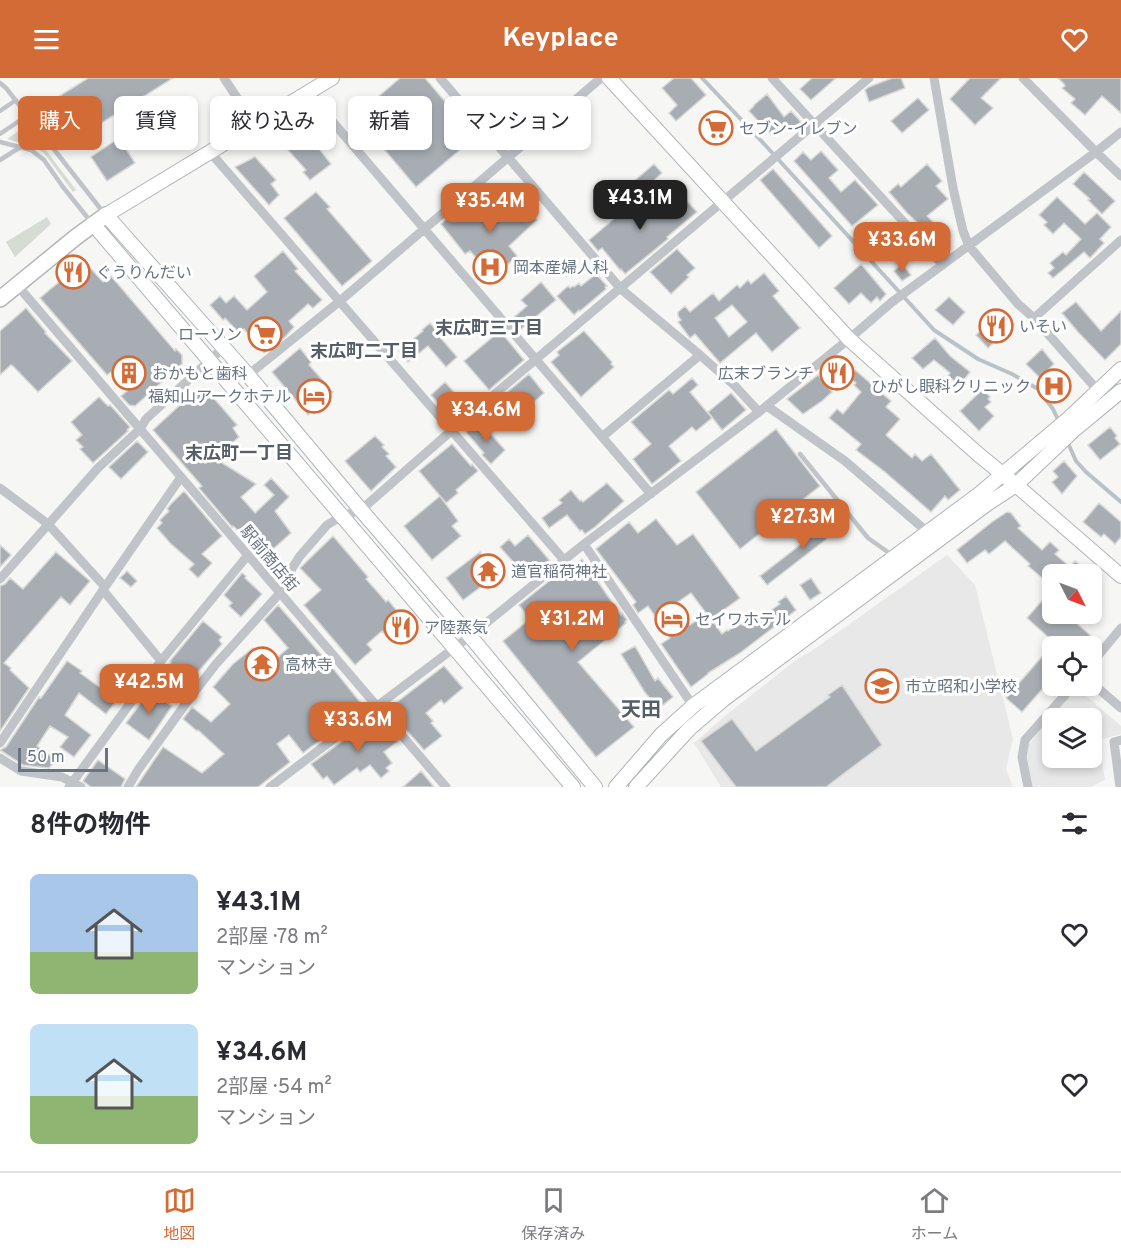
<!DOCTYPE html>
<html lang="ja">
<meta charset="utf-8">
<style>
:root{--surface:#fff;--page:#f2f2f3;--text:#2b2b33;--muted:#7c7c81;--line:#e1e1e2;--accent:#d36b37}
body{margin:0;font-family:Overpass,"Noto Sans JP",sans-serif;background:var(--page);color:var(--text);height:100vh;display:flex;flex-direction:column;font-size:22px;white-space:nowrap}
*{box-sizing:border-box;margin:0}
p{font-size:20px;color:var(--muted)}
.icon{flex:none;width:33px;height:33px;fill:none;stroke:currentColor;stroke-width:2;stroke-linecap:round;stroke-linejoin:round}
.map{position:relative;height:709px;overflow:hidden}
.details{display:flex;flex-direction:column;background:var(--surface);flex:1}
.details>*{flex:none}
.hud{position:absolute;left:18px;top:18px;width:600px;height:54px;display:flex;gap:12px}
.needle{width:39px;rotate:132deg}
.tools{position:absolute;left:1042px;top:486px;display:grid;gap:12px}
.tools a{display:grid;place-items:center;width:60px;height:60px;border-radius:9px;background:var(--surface);box-shadow:0 3px 9px #0003;font-size:30px}
.scale{position:absolute;left:18px;bottom:15px;width:90px;box-sizing:border-box;padding-left:6px;border:3px solid #687482;border-top:0;font-size:16px;line-height:21px;white-space:nowrap;color:#687482;-webkit-text-stroke:4px #fff;paint-order:stroke}
.price{position:absolute;translate:-50% -51px;padding:0 14px;border-radius:12px;background:var(--accent);color:#fff;font-size:20px;line-height:39px;filter:drop-shadow(0 2px 3px #0008)}
.price::after{content:'';position:absolute;left:50%;top:36px;width:18px;height:14px;margin-left:-9px;background:inherit;clip-path:polygon(0 0,100% 0,50% 100%)}
.price.current{background:#222;color:#fff}
ul{padding:0;list-style:none}
li{display:flex;align-items:center;gap:18px;height:150px;padding:0 30px}
li span{display:grid;place-items:center;flex:none;width:168px;height:120px;border-radius:9px;color:#555}
li>.icon{margin-inline-start:auto}
span .icon{width:72px;height:72px;fill:#fffc;stroke-width:1}
li b{font-size:26px}
h2{display:flex;justify-content:space-between;align-items:center;height:72px;padding:0 30px;font-size:26px}
.pill{padding:0 21px;border-radius:9px;background:var(--surface);box-shadow:0 3px 9px #0003;font-size:21px;line-height:54px}
.pill.current{background:var(--accent);color:#fff}
header{display:flex;justify-content:space-between;align-items:center;height:78px;padding:0 30px;background:var(--accent);color:#fff;font-size:27px;font-weight:700}
.tab-bar{display:flex;justify-content:space-around;align-items:center;height:84px;border-top:2px solid var(--line);background:var(--surface);font-size:16px;color:var(--muted)}
.tab-bar a{display:grid;justify-items:center;gap:3px}
.tab-bar .current{color:var(--accent)}
.map>svg:first-child{display:block}
.built{fill:#e7e8e7;fill-rule:evenodd}
.green{fill:#d6dbd4}
.lines{fill:none;stroke-linecap:round;stroke-linejoin:round}
.stream{stroke:#bac2c8;stroke-width:4}
.building{fill:#a7adb3;stroke:#d8d8d6;stroke-width:1.5;fill-rule:evenodd}
.secondary-casing{stroke:#b0b5ba;stroke-width:16}
.primary-casing{stroke:#b2b5b9;stroke-width:18}
.lane{stroke:#c0c3c7;stroke-width:4.5}
.street{stroke:#c0c3c7;stroke-width:9}
.secondary{stroke:#fff;stroke-width:14}
.primary{stroke:#fff;stroke-width:15}
.labels{text-anchor:middle;stroke-width:6;stroke-linejoin:round;paint-order:stroke}
.poi-label{font-size:16px;fill:#687482;stroke:#fff;text-anchor:start}
.street-label{font-size:16px;fill:#687482;stroke:#fff}
.neighbourhood-label{font-size:18px;font-weight:bold;fill:#565e68;stroke:#fff}
.quarter-label{font-size:20px;font-weight:bold;fill:#565e68;stroke:#fff}
</style>
<header><svg class="icon" aria-label="menu" viewBox="0 0 24 24"><path d="M4 6h16M4 12h16M4 18h16"/></svg>Keyplace<svg class="icon" aria-label="heart" viewBox="0 0 24 24"><path d="M12 20l-8-8c-3-5 5-10 8-4 3-6 11-1 8 4z"/></svg></header>
<div class="map">
<svg width="1121" height="709" viewBox="0 0 1121 709">
<rect width="100%" height="100%" fill="#f6f7f4"/>
<!-- built -->
<path class="built" d="M 947,477 L 975,507 L 1013,661 L 1006,691 L 1013,709 L 721,709 L 694,665 L 726,637 L 800,579 L 810,574 Z
M 1078,611 L 1121,648 L 1121,656 L 1099,662 L 1105,702 L 1090,709 L 1028,709 L 1022,682 L 1027,669 L 1069,614 ZM 1053,640 L 1092,640 L 1092,680 L 1053,680 Z"/>
<!-- green -->
<path class="green" d="M 27,47 L 76,112 L 73,114 L 44,75 L 36,70 L 7,61 Z
M 47,139 L 51,146 L 15,179 L 6,164 Z"/>
<g class="lines">
<!-- stream -->
<path class="stream" d="M 702,0 L 766,68 L 934,252 L 978,281 L 1012,296 L 1038,311 L 1053,331 L 1060,346
M 1067,363 L 1076,383 L 1086,394 L 1121,424"/>
</g>
<!-- building -->
<path class="building" d="M 88,0 L 173,0 L 76,61 L 62,37 L 49,49 L 36,33 Z
M 400,0 L 425,0 L 475,59 L 416,109 L 356,38 Z
M 674,0 L 691,0 L 706,17 L 676,43 L 669,35 L 677,27 L 662,10 Z
M 812,0 L 836,0 L 811,22 L 800,11 Z
M 892,0 L 901,0 L 905,10 L 869,24 L 865,12 L 869,9 Z
M 970,0 L 1001,0 L 981,20 L 993,30 L 975,47 L 950,21 Z
M 1058,0 L 1121,0 L 1121,35 L 1102,18 L 1085,37 L 1071,25 L 1075,21 L 1062,10 L 1065,8 L 1064,6 Z
M 767,16 L 784,39 L 791,33 L 801,44 L 791,53 L 786,47 L 774,59 L 761,46 L 749,33 L 754,28 L 754,27 Z
M 918,20 L 929,32 L 902,55 L 891,43 Z
M 505,30 L 521,48 L 505,61 L 490,43 Z
M 315,40 L 328,58 L 316,67 L 331,86 L 310,102 L 303,94 L 306,92 L 279,62 Z
M 119,60 L 135,85 L 107,103 L 91,79 Z
M 821,73 L 838,92 L 829,100 L 841,114 L 855,102 L 878,127 L 852,148 L 794,83 L 803,74 L 811,82 Z
M 255,79 L 276,102 L 271,106 L 279,117 L 269,127 L 235,89 Z
M 654,86 L 662,95 L 640,115 L 632,105 Z
M 927,86 L 942,103 L 936,108 L 948,121 L 927,138 L 939,150 L 931,157 L 907,135 L 889,114 L 898,106 L 901,109 Z
M 773,91 L 832,158 L 819,170 L 760,102 Z
M 1084,94 L 1115,123 L 1102,136 L 1088,122 L 1090,121 L 1073,106 Z
M 647,113 L 666,135 L 684,120 L 697,134 L 667,159 L 668,161 L 625,196 L 621,191 L 620,192 L 602,170 L 598,173 L 589,162 Z
M 316,114 L 330,129 L 327,131 L 372,183 L 342,208 L 284,140 Z
M 517,119 L 537,142 L 509,168 L 517,178 L 494,199 L 470,173 L 465,176 L 441,146 L 456,132 L 462,139 L 475,127 L 490,144 Z
M 1057,119 L 1085,146 L 1097,135 L 1111,149 L 1100,161 L 1104,165 L 1090,180 L 1084,174 L 1053,200 L 1048,195 L 1054,190 L 1050,185 L 1063,174 L 1066,177 L 1081,161 L 1064,145 L 1053,156 L 1044,147 L 1047,144 L 1039,137 Z
M 677,171 L 695,190 L 687,197 L 689,199 L 671,216 L 650,194 Z
M 283,173 L 298,191 L 295,193 L 322,222 L 313,230 L 308,226 L 289,243 L 294,249 L 285,259 L 264,275 L 244,251 L 239,255 L 225,240 L 223,242 L 210,227 L 220,218 L 226,225 L 234,218 L 247,232 L 267,214 L 254,198 Z
M 84,183 L 103,204 L 111,198 L 175,273 L 176,271 L 182,277 L 182,286 L 135,328 L 129,327 L 121,318 L 127,313 L 111,294 L 107,297 L 40,220 Z
M 861,186 L 886,216 L 880,223 L 877,219 L 871,225 L 861,215 L 849,226 L 834,210 Z
M 902,186 L 911,197 L 902,203 L 894,193 Z
M 764,195 L 779,213 L 773,218 L 800,250 L 772,274 L 756,255 L 720,285 L 695,256 L 690,260 L 678,244 L 681,242 L 678,238 L 678,234 L 685,228 L 690,234 L 713,215 L 719,223 L 737,207 L 740,210 L 748,202 L 751,206 ZM 732,227 L 747,244 L 729,259 L 715,240 Z
M 596,196 L 607,208 L 605,209 L 606,211 L 580,233 L 579,232 L 574,237 L 557,218 L 568,208 L 570,210 L 573,208 L 574,209 L 579,205 L 581,208 Z
M 541,204 L 556,222 L 521,251 L 513,240 L 527,228 L 521,222 Z
M 949,219 L 965,234 L 953,247 L 935,232 Z
M 1076,224 L 1101,253 L 1121,233 L 1121,266 L 1105,282 L 1078,254 L 1062,235 Z
M 26,230 L 46,254 L 45,255 L 72,283 L 38,314 L 13,288 L 11,287 L 0,297 L 0,253 Z
M 1002,233 L 1014,246 L 988,270 L 976,257 Z
M 430,245 L 440,257 L 439,258 L 457,279 L 446,289 L 428,268 L 408,284 L 399,273 L 423,253 L 422,252 Z
M 500,253 L 524,282 L 489,312 L 464,283 Z
M 584,253 L 612,284 L 611,286 L 614,289 L 581,319 L 551,284 L 559,277 L 557,274 Z
M 935,260 L 950,278 L 970,294 L 960,307 L 948,298 L 950,295 L 934,282 L 923,291 L 912,280 Z
M 300,270 L 311,284 L 309,287 L 333,314 L 308,337 L 272,294 Z
M 1042,271 L 1054,286 L 1040,300 L 1026,286 Z
M 855,292 L 891,323 L 886,329 L 900,341 L 886,357 L 912,380 L 915,376 L 922,383 L 931,376 L 960,412 L 948,422 L 945,418 L 931,434 L 885,394 L 856,372 L 861,366 L 829,340 L 837,331 L 843,336 L 861,314 L 854,307 L 856,305 L 849,299 Z
M 529,296 L 544,315 L 506,349 L 495,336 L 505,327 L 499,321 Z
M 818,297 L 832,314 L 822,323 L 803,336 L 787,321 Z
M 692,300 L 698,307 L 690,314 L 712,340 L 696,353 L 692,349 L 669,368 L 681,383 L 652,406 L 633,381 L 651,366 L 631,344 L 669,312 L 673,316 Z
M 445,304 L 467,329 L 453,341 L 431,317 Z
M 205,310 L 237,347 L 233,350 L 239,359 L 214,380 L 256,406 L 241,419 L 255,435 L 274,417 L 264,407 L 271,400 L 289,419 L 275,433 L 291,455 L 263,480 L 242,456 L 233,448 L 232,449 L 199,410 L 202,408 L 153,352 L 196,312 Z
M 983,311 L 990,319 L 988,321 L 991,324 L 985,329 L 994,338 L 979,353 L 960,333 Z
M 731,315 L 746,332 L 722,352 L 708,334 Z
M 99,319 L 108,328 L 110,327 L 130,349 L 127,352 L 128,353 L 93,385 L 80,371 L 83,369 L 76,362 L 82,357 L 71,344 Z
M 482,346 L 505,372 L 491,386 L 482,377 L 484,375 L 466,354 L 474,347 L 477,349 Z
M 1110,349 L 1117,358 L 1115,360 L 1120,366 L 1100,382 L 1088,367 Z
M 776,351 L 820,408 L 740,471 L 696,414 Z
M 375,358 L 384,367 L 382,369 L 389,376 L 386,378 L 396,389 L 371,413 L 345,383 Z
M 137,363 L 148,374 L 121,401 L 109,389 Z
M 452,366 L 471,388 L 472,386 L 478,393 L 456,412 L 458,415 L 446,425 L 419,393 Z
M 1064,383 L 1077,398 L 1062,416 L 1052,404 L 1058,399 L 1053,393 Z
M 607,405 L 624,423 L 595,449 L 585,456 L 582,452 L 580,453 L 567,437 L 549,450 L 542,440 L 562,425 L 559,422 L 571,412 L 580,423 L 581,422 L 583,424 Z
M 184,413 L 222,458 L 202,476 L 212,485 L 198,500 L 189,491 L 194,486 L 170,465 L 157,450 L 162,445 L 160,442 L 169,433 L 167,431 L 170,427 Z
M 440,418 L 458,443 L 452,448 L 461,458 L 432,482 L 404,448 Z
M 1099,425 L 1121,444 L 1121,459 L 1115,466 L 1104,456 L 1101,459 L 1083,444 Z
M 1007,434 L 1011,435 L 1021,448 L 1018,450 L 1042,472 L 1050,464 L 1059,472 L 1055,476 L 1070,489 L 1075,483 L 1091,496 L 1053,496 L 1053,509 L 1028,488 L 1030,486 L 1005,463 L 989,476 L 985,472 L 967,485 L 957,472 L 992,444 Z
M 840,436 L 847,445 L 767,507 L 760,498 Z
M 656,441 L 677,467 L 693,456 L 740,520 L 711,541 L 722,556 L 727,552 L 728,553 L 739,545 L 742,547 L 747,543 L 750,547 L 780,526 L 778,524 L 786,518 L 796,532 L 740,575 L 708,595 L 708,596 L 691,609 L 661,566 L 670,560 L 648,528 L 638,535 L 633,527 L 636,524 L 596,471 L 629,444 L 638,455 ZM 691,515 L 706,535 L 690,547 L 675,526 Z
M 528,457 L 550,483 L 529,502 L 500,469 L 509,461 L 515,468 Z
M 333,458 L 368,499 L 366,501 L 382,519 L 386,524 L 388,522 L 412,551 L 398,563 L 393,557 L 389,561 L 382,553 L 367,566 L 372,572 L 355,587 L 304,527 L 321,512 L 300,490 Z
M 0,467 L 11,477 L 0,489 Z
M 56,474 L 90,503 L 70,527 L 61,519 L 4,585 L 11,590 L 10,592 L 29,610 L 0,653 L 0,508 L 5,506 L 10,500 L 23,511 Z
M 480,474 L 492,491 L 481,499 L 486,505 L 463,522 L 446,500 Z
M 582,481 L 621,537 L 622,535 L 627,542 L 625,544 L 626,545 L 578,584 L 634,649 L 596,679 L 503,563 L 530,541 L 519,527 L 548,504 L 569,489 L 570,491 Z
M 127,493 L 137,503 L 131,509 L 120,500 Z
M 242,495 L 246,498 L 245,500 L 262,516 L 241,539 L 229,528 L 232,525 L 224,517 Z
M 811,500 L 821,515 L 810,522 L 800,507 Z
M 1046,518 L 1053,524 L 1053,536 L 1066,536 L 1090,557 L 1080,568 L 1058,568 L 1027,540 Z
M 278,527 L 331,588 L 364,629 L 303,675 L 289,657 L 277,666 L 290,684 L 258,709 L 136,709 L 163,669 L 202,695 L 224,676 L 198,652 L 197,653 L 183,641 L 192,629 L 211,644 L 230,626 L 213,609 L 233,586 L 253,570 L 268,588 L 288,570 L 264,542 Z
M 203,543 L 222,559 L 219,562 L 222,566 L 192,601 L 188,597 L 179,609 L 162,596 L 171,584 L 170,583 Z
M 1053,566 L 1053,599 L 1022,634 L 1006,620 Z
M 635,568 L 655,603 L 658,600 L 673,619 L 658,631 L 644,613 L 621,576 Z
M 67,583 L 82,593 L 80,595 L 117,622 L 106,636 L 79,615 L 65,637 L 91,657 L 74,679 L 60,669 L 68,659 L 50,648 L 37,668 L 56,682 L 49,690 L 23,687 L 0,672 L 6,669 L 39,619 L 41,620 Z
M 444,588 L 463,610 L 444,626 L 441,622 L 426,635 L 433,643 L 431,645 L 442,658 L 424,672 L 388,631 Z
M 842,607 L 882,667 L 826,709 L 736,709 L 701,663 L 732,641 L 756,673 L 830,619 L 828,617 Z
M 150,613 L 172,628 L 149,662 L 126,645 Z
M 376,639 L 378,639 L 398,663 L 384,674 L 392,685 L 386,690 L 389,693 L 381,700 L 370,687 L 360,694 L 357,690 L 334,707 L 327,698 L 323,701 L 311,686 Z
M 98,682 L 125,701 L 121,709 L 91,709 L 83,703 Z
M 421,693 L 434,709 L 403,709 Z"/>
<g class="lines">
<!-- secondary casing -->
<g class="secondary-casing">
<path id="secondary" d="M 332,0 L 106,137 L 248,297 L 361,432 L 470,558 L 595,709
M 609,0 L 849,261 L 979,377 L 1016,407 L 1121,498
M 93,146 L 573,709
M 616,709 L 661,657 L 693,628 L 978,417 L 1068,341 L 1121,291
M 636,709 L 689,651 L 724,621 L 987,426 L 1016,407 L 1075,351 L 1121,313"/>
</g>
<!-- primary casing -->
<g class="primary-casing">
<path id="primary" d="M 0,221 L 76,159 L 106,137"/>
</g>
<!-- lane -->
<path class="lane" d="M 0,5 L 6,10 L 103,134
M 0,33 L 16,22
M 0,56 L 28,37
M 0,64 L 31,72 L 44,82 L 63,109 L 91,144
M 0,82 L 19,70
M 800,376 L 868,460 L 892,477"/>
<!-- street -->
<path class="street" d="M 224,0 L 255,47
M 440,0 L 621,211 L 700,277 L 735,308 L 759,334
M 772,0 L 943,187
M 934,0 L 953,110 L 963,153 L 969,168 L 1018,226 L 1034,240 L 1100,315
M 1023,0 L 1096,74 L 1121,98
M 308,15 L 651,416
M 210,74 L 564,482
M 17,207 L 446,709
M 1034,240 L 1121,162
M 248,297 L 340,223 L 601,0
M 767,328 L 845,383 L 924,451 L 928,458
M 602,359 L 700,277
M 0,410 L 48,446 L 105,509
M 584,466 L 693,628
M 0,501 L 98,390 L 140,351 L 146,341 L 223,270
M 103,512 L 161,583
M 1092,585 L 1121,550
M 1092,605 L 1121,630
M 0,665 L 105,509 L 181,399
M 0,680 L 21,693 L 62,699 L 81,709
M 69,709 L 161,583 L 248,477
M 128,709 L 138,692 L 192,617 L 216,586 L 280,515 L 282,506 L 300,478 L 327,447 L 342,438 L 361,432 L 451,353 L 869,0
M 270,709 L 470,558 L 584,466 L 759,334 L 849,261 L 892,224 L 1096,74 L 1121,54
M 1028,709 L 1022,679 L 1025,662 L 1073,608
M 1120,709 L 1114,664 L 1121,662"/>
<!-- secondary -->
<use href="#secondary" class="secondary"/>
<!-- primary -->
<use href="#primary" class="primary"/>
</g>
<!-- icons -->
<defs>
<g id="supermarket-ring" transform="scale(1.725)"><circle r="9.5" fill="#fff" stroke="#d36b37" stroke-width="1.5"/><path d="M-6-5.5h2.5l.6 2H6L4.5 2H-2.5L-4.4-4H-6ZM-1.5 3.2a1.3 1.3 0 1 0 .1 0ZM3 3.2a1.3 1.3 0 1 0 .1 0Z" fill="#d36b37"/></g>
<g id="hospital-ring" transform="scale(1.725)"><circle r="9.5" fill="#fff" stroke="#d36b37" stroke-width="1.5"/><path d="M-5-5h3v3.5h4V-5h3V5h-3V1.5h-4V5h-3Z" fill="#d36b37"/></g>
<g id="restaurant-ring" transform="scale(1.725)"><circle r="9.5" fill="#fff" stroke="#d36b37" stroke-width="1.5"/><path d="M-5-6h1v4h1v-4h1v4h1v-4h1v5L-1.5 .5V6h-2V.5L-5-1ZM5-6V6H3V1.5H1.5Q1.5-4 5-6Z" fill="#d36b37"/></g>
<g id="building-ring" transform="scale(1.725)"><circle r="9.5" fill="#fff" stroke="#d36b37" stroke-width="1.5"/><path d="M-4-6H4V6H1V3H-1V6H-4ZM-2.5-4.3h1.7v1.8h-1.7ZM.8-4.3h1.7v1.8H.8ZM-2.5-1h1.7V.8h-1.7ZM.8-1h1.7V.8H.8Z" fill="#d36b37"/></g>
<g id="hotel-ring" transform="scale(1.725)"><circle r="9.5" fill="#fff" stroke="#d36b37" stroke-width="1.5"/><path d="M-6-4.5h1.5V1H6V5H4.5V3h-9V5H-6ZM-4 0a1.8 1.8 0 1 1 3.6 0ZM.5 0V-2.5h3Q6-2.5 6 0Z" fill="#d36b37"/></g>
<g id="temple-ring" transform="scale(1.725)"><circle r="9.5" fill="#fff" stroke="#d36b37" stroke-width="1.5"/><path d="M0-6L5-2H3V0L6.5 2.5H4V6H1.5V3h-3V6H-4V2.5H-6.5L-3 0V-2H-5Z" fill="#d36b37"/></g>
<g id="school-ring" transform="scale(1.725)"><circle r="9.5" fill="#fff" stroke="#d36b37" stroke-width="1.5"/><path d="M0-5L7-2L0 1L-7-2ZM-4 1L0 2.5L4 1V4Q0 6-4 4Z" fill="#d36b37"/></g>
</defs>
<g fill-rule="evenodd">
<use href="#supermarket-ring" x="716" y="50"/>
<use href="#hospital-ring" x="490" y="189"/>
<use href="#restaurant-ring" x="73" y="194"/>
<use href="#restaurant-ring" x="996" y="248"/>
<use href="#supermarket-ring" x="265" y="256"/>
<use href="#building-ring" x="129" y="295"/>
<use href="#restaurant-ring" x="837" y="295"/>
<use href="#hospital-ring" x="1054" y="308"/>
<use href="#hotel-ring" x="314" y="318"/>
<use href="#temple-ring" x="488" y="493"/>
<use href="#hotel-ring" x="672" y="541"/>
<use href="#restaurant-ring" x="401" y="549"/>
<use href="#temple-ring" x="262" y="586"/>
<use href="#school-ring" x="882" y="608"/>
</g>
<g class="labels">
<!-- poi labels -->
<g class="poi-label">
<text x="739" y="56">セブン-イレブン</text>
<text x="513" y="195">岡本産婦人科</text>
<text x="96" y="200">ぐうりんだい</text>
<text x="1019" y="254">いそい</text>
<text x="242" y="262" text-anchor="end">ローソン</text>
<text x="152" y="301">おかもと歯科</text>
<text x="814" y="301" text-anchor="end">広末ブランチ</text>
<text x="1031" y="314" text-anchor="end">ひがし眼科クリニック</text>
<text x="291" y="324" text-anchor="end">福知山アークホテル</text>
<text x="511" y="499">道官稲荷神社</text>
<text x="695" y="547">セイワホテル</text>
<text x="424" y="555">ア陸蒸気</text>
<text x="285" y="592">高林寺</text>
<text x="905" y="614">市立昭和小学校</text>
</g>
<!-- street labels -->
<g class="street-label">
<text transform="translate(270 480) rotate(50)" y="6">駅前商店街</text>
</g>
<!-- neighbourhood labels -->
<g class="neighbourhood-label">
<text x="489" y="256">末広町三丁目</text>
<text x="364" y="279">末広町二丁目</text>
<text x="239" y="381">末広町一丁目</text>
</g>
<!-- quarter labels -->
<g class="quarter-label">
<text x="641" y="638">天田</text>
</g>
</g>
</svg>
<div class="tools">
<a><svg class="needle" viewBox="-14 -14 28 28"><path d="M0-13l5 13h-10z" fill="#e53935"/><path d="M0 13l5-13h-10z" fill="#7c7c81"/></svg></a>
<a><svg class="icon" aria-label="locate" viewBox="0 0 24 24"><circle cx="12" cy="12" r="6"/><path d="M12 2v4M12 18v4M2 12h4M18 12h4"/></svg></a>
<a><svg class="icon" aria-label="layers" viewBox="0 0 24 24"><path d="M12 4l9 5-9 5-9-5zM3 14l9 5 9-5"/></svg></a>
</div>
<div class="scale">50 m</div>
<b class="price current" style="left:640px;top:153px">¥43.1M</b>
<b class="price" style="left:490px;top:156px">¥35.4M</b>
<b class="price" style="left:902px;top:195px">¥33.6M</b>
<b class="price" style="left:486px;top:365px">¥34.6M</b>
<b class="price" style="left:803px;top:472px">¥27.3M</b>
<b class="price" style="left:572px;top:574px">¥31.2M</b>
<b class="price" style="left:149px;top:637px">¥42.5M</b>
<b class="price" style="left:358px;top:675px">¥33.6M</b>
<div class="hud">
<a class="pill current">購入</a>
<a class="pill">賃貸</a>
<a class="pill">絞り込み</a>
<a class="pill">新着</a>
<a class="pill">マンション</a>
</div>
</div>
<section class="details">
<h2>8件の物件<svg class="icon" aria-label="filters" viewBox="0 0 24 24"><path d="M4 7h16M4 17h16"/><circle cx="9" cy="7" r="2"/><circle cx="15" cy="17" r="2"/></svg></h2>
<ul>
<li><span style="background:linear-gradient(#a9c7e8 65%,#8fb573 0)"><svg class="icon" aria-label="home" viewBox="0 0 24 24"><path d="M3 11l9-7 9 7M6 9v11h12V9"/></svg></span><div><b>¥43.1M</b><p>2部屋 · 78 m²</p><p>マンション</p></div><svg class="icon" aria-label="heart" viewBox="0 0 24 24"><path d="M12 20l-8-8c-3-5 5-10 8-4 3-6 11-1 8 4z"/></svg></li>
<li><span style="background:linear-gradient(#bfe0f5 60%,#8fb573 0)"><svg class="icon" aria-label="home" viewBox="0 0 24 24"><path d="M3 11l9-7 9 7M6 9v11h12V9"/></svg></span><div><b>¥34.6M</b><p>2部屋 · 54 m²</p><p>マンション</p></div><svg class="icon" aria-label="heart" viewBox="0 0 24 24"><path d="M12 20l-8-8c-3-5 5-10 8-4 3-6 11-1 8 4z"/></svg></li>
</ul>
</section>
<nav class="tab-bar">
<a class="current"><svg class="icon" aria-label="map" viewBox="0 0 24 24"><path d="M3 6l6-2 6 2 6-2v14l-6 2-6-2-6 2zM9 4v14M15 6v14"/></svg>地図</a>
<a><svg class="icon" aria-label="saved" viewBox="0 0 24 24"><path d="M7 4h10v16l-5-4-5 4z"/></svg>保存済み</a>
<a><svg class="icon" aria-label="home" viewBox="0 0 24 24"><path d="M3 11l9-7 9 7M6 9v11h12V9"/></svg>ホーム</a>
</nav>
